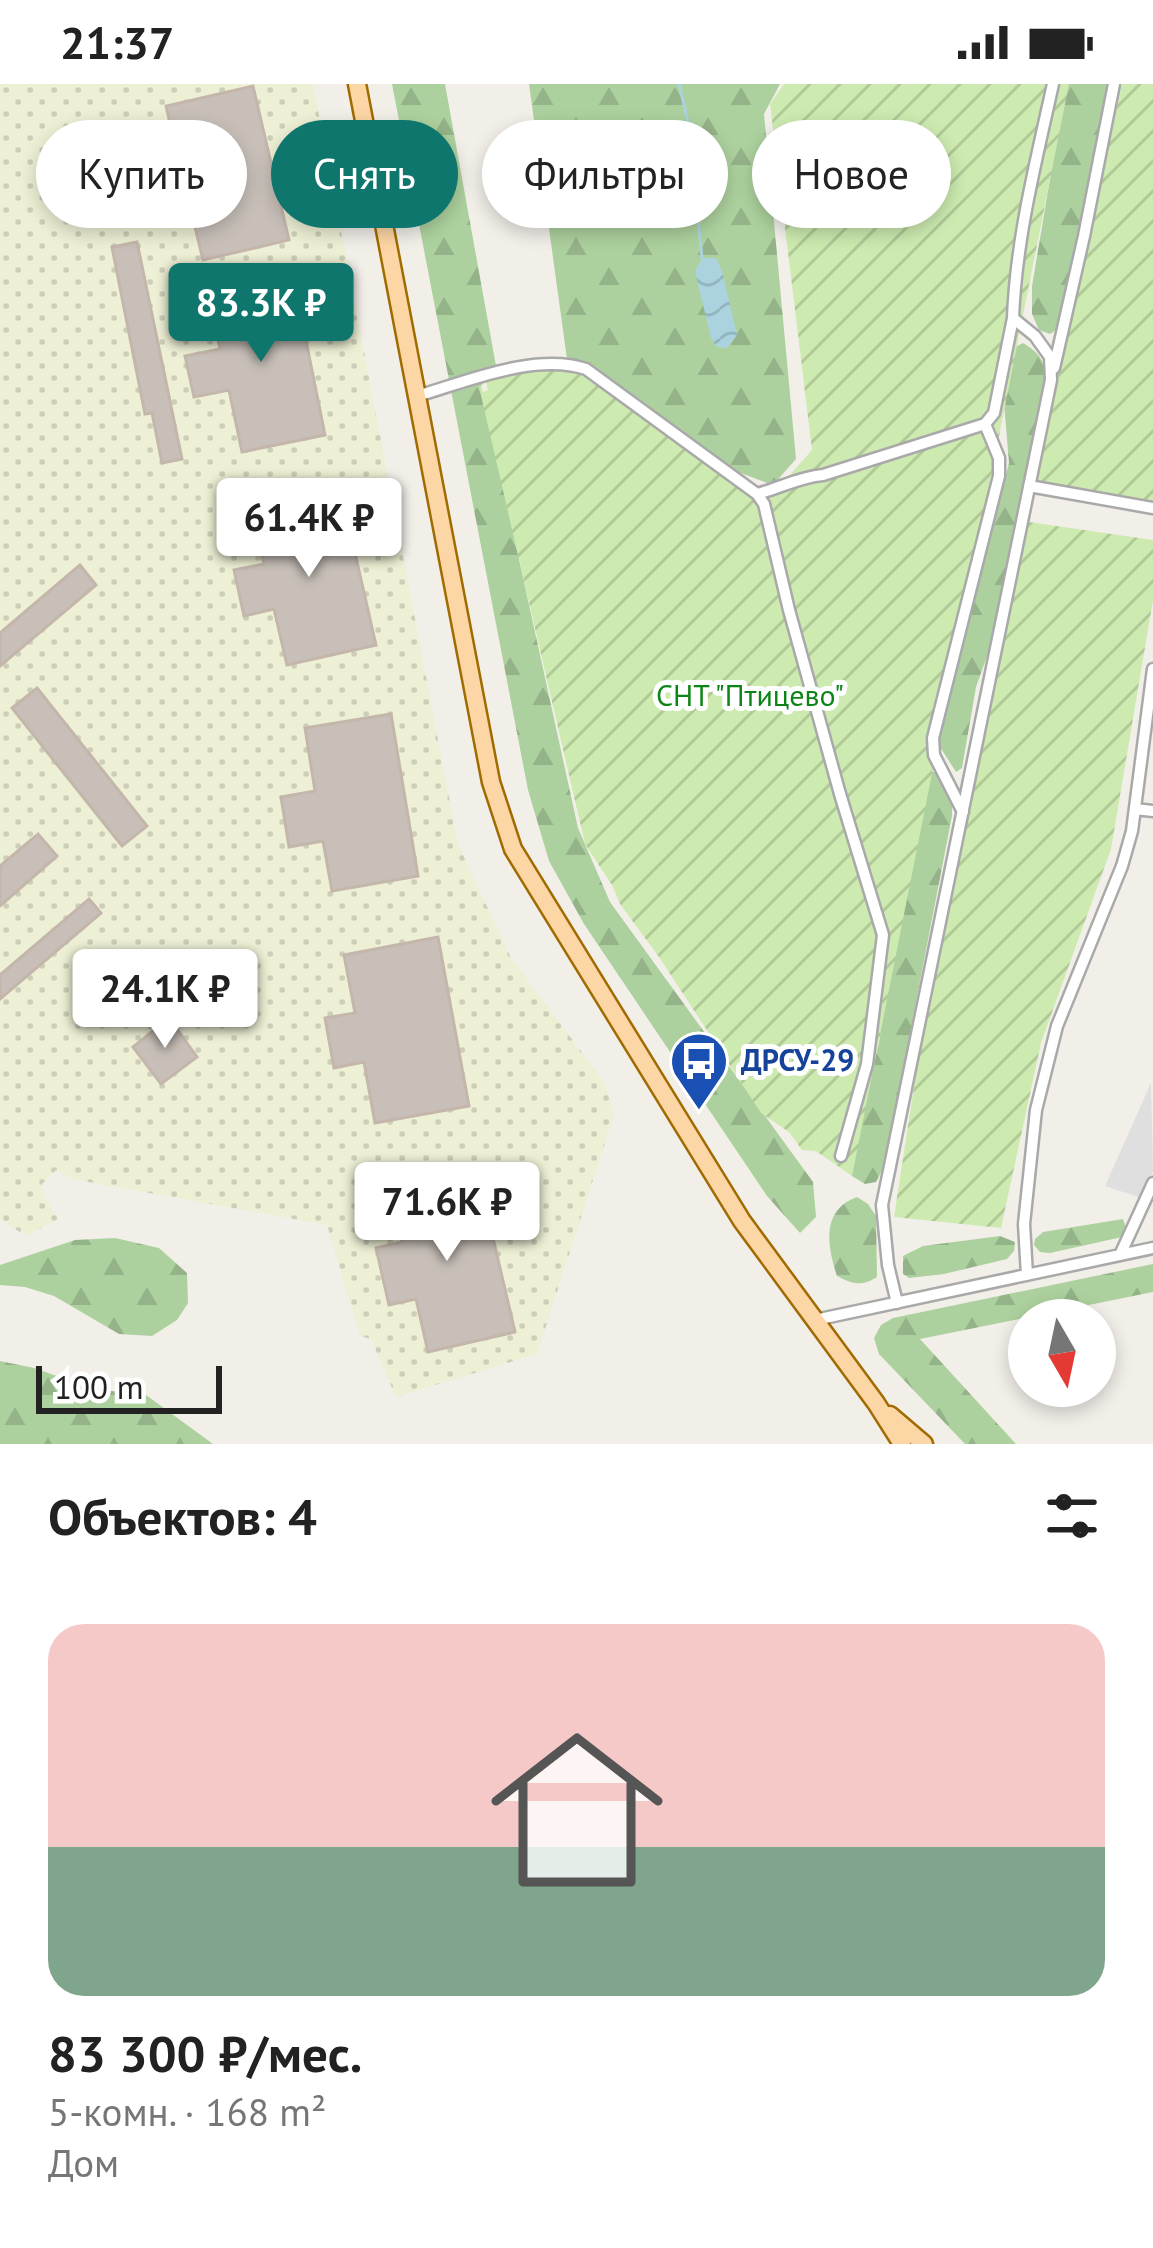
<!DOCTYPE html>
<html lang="ru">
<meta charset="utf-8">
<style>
:root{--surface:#fff;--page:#f6f6f6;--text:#222;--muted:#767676;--line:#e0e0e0;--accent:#0f766e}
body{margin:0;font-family:"PT Sans",sans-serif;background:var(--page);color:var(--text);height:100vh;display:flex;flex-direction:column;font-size:45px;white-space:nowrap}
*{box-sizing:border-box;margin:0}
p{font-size:39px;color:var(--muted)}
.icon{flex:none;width:66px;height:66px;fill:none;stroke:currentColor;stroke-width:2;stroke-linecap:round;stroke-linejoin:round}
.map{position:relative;height:1360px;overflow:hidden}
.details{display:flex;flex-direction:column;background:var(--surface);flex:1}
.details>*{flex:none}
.guide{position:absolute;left:36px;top:36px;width:1083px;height:108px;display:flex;gap:24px}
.needle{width:78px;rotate:171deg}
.tools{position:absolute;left:1008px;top:1215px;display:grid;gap:24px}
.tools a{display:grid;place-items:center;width:108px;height:108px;border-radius:50%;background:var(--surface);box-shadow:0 6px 18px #0003;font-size:60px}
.scale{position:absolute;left:36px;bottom:30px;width:186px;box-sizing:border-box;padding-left:12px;border:6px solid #222;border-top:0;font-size:33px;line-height:42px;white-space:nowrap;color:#222;-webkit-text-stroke:9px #fff;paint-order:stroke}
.price{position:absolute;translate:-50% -102px;padding:0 27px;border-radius:12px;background:#fff;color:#222;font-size:39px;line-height:78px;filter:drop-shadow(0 3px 6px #0008)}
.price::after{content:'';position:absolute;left:50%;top:72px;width:36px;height:27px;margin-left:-18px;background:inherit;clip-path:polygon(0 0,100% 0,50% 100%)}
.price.on{background:var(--accent);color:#fff}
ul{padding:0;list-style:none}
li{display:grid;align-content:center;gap:24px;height:636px;padding:0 48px}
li+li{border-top:3px solid var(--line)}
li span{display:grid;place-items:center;height:372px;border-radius:36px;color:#555}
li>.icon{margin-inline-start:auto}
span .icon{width:216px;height:216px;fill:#fffc;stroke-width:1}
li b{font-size:51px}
h2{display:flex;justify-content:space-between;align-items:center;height:144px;padding:0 48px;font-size:51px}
.tag{padding:0 42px;border-radius:54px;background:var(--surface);box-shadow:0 6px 18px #0003;font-size:42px;line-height:108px}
.tag.on{background:var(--accent);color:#fff}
.status{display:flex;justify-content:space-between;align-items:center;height:84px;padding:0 60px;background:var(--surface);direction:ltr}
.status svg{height:33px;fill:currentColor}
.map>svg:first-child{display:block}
.residential{fill:#e0dfdf}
.farmland{fill:url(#farmland-dots)}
.forest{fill:url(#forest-firs)}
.garden{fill:url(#garden-furrows)}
.water{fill:url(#water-waves)}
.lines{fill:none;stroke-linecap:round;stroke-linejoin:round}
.stream{stroke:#aad3df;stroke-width:3}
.building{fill:#c7bfb8;stroke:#c4b6ab;stroke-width:3}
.street-casing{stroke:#a9a9a9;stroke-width:15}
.primary-casing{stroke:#a06b00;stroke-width:21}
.street{stroke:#fff;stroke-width:10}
.primary{stroke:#fcd6a4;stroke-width:16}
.labels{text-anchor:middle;stroke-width:10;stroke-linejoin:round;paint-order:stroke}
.park-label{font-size:30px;fill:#0c8416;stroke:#fff}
.transit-label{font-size:30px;font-weight:bold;fill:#164399;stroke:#fff;text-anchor:start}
</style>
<div class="status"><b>21:37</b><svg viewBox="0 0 49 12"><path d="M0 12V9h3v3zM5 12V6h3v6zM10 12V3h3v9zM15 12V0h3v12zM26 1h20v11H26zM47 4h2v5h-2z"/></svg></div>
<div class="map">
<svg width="1153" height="1360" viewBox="0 0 1153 1360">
<defs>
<pattern id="farmland-dots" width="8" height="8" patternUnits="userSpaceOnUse" patternTransform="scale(3)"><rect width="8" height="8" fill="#eef0d5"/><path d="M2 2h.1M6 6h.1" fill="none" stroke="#ccceb7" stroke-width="1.8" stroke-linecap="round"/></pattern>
<pattern id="forest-firs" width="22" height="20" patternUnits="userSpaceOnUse" patternTransform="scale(3)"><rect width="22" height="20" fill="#add19e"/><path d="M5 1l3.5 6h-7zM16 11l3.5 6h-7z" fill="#95b388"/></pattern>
<pattern id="garden-furrows" width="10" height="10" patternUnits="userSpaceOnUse" patternTransform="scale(3)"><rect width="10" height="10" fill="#cdebb0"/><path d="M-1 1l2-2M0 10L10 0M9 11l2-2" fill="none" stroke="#b0c997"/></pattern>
<pattern id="water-waves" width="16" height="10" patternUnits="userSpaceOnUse" patternTransform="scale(3)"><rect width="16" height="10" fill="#aad3df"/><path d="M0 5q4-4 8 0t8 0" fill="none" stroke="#92b5bf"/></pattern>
</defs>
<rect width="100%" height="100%" fill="#f2efe9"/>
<!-- residential -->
<path class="residential" d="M 1151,999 L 1153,1087 L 1141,1114 L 1105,1102 Z"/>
<!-- farmland -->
<path class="farmland" d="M 0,0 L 313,0 L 458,760 L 511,874 L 604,998 L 614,1031 L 537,1270 L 396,1313 L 371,1255 L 360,1252 L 327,1141 L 72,1095 L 56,1086 L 42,1100 L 43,1110 L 58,1135 L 26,1152 L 0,1135 Z"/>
<!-- forest -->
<path class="forest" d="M 392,0 L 445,0 L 496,282 L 481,302 L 578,744 L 610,818 L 813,1098 L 816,1133 L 800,1149 L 767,1112 L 584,840 L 549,777 L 528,706 Z
M 529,0 L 780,0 L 764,30 L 796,375 L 773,401 L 706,376 L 567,275 Z
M 1066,0 L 1111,0 L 1059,244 L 1050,250 L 1039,246 L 1032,230 L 1032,202 Z
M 1023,259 C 1040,269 1046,278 1045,298 L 1023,416 L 989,567 L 976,603 L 962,684 L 956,688 L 940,663 L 940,644 L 1009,379 L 1004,319 L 1015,263 Z
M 926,688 L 938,688 L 952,715 L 952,732 L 884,1083 L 876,1098 L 865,1100 L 852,1092 L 847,1080 L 879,959 L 898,823 Z
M 857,1113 L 868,1120 L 876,1132 L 877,1193 C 862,1203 852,1200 837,1192 C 827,1162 821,1126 857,1113 Z
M 1123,1135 L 1126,1144 L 1122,1153 L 1050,1169 L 1040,1168 L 1034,1161 L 1035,1155 L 1043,1148 Z
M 1000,1152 L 1015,1158 L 1014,1167 L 1007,1175 L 944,1190 L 909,1194 L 903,1190 L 903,1172 L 923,1162 Z
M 115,1154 L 159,1164 L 187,1189 L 188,1219 L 177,1236 L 152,1252 L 119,1250 L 54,1212 L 25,1203 L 0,1201 L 0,1181 L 75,1156 Z
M 1153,1180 L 1153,1208 L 920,1255 L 1016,1360 L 965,1360 L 879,1270 L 874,1254 L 881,1241 L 893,1234 Z
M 0,1277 L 34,1284 L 94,1305 L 146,1311 L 213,1360 L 0,1360 Z"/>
<!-- garden -->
<path class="garden" d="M 784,0 L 1069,0 L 852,1092 L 816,1067 L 802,1066 L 789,1048 L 761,1029 L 659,873 L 620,820 L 612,801 L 585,760 L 477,294 L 483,308 L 488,306 L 486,298 L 543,282 L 571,284 L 757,410 L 765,419 L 812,366 L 770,20 Z
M 1122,0 L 1153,0 L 1153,422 L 1034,401 Z
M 1029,438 L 1153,456 L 1153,516 L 1111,765 L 1041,959 L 1001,1144 L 894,1133 L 917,983 Z"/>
<!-- water -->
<path class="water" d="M 702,174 L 716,174 L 722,187 L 737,251 L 727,264 L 717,263 L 711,254 L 695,188 Z"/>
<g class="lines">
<!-- stream -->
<path class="stream" d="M 679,0 L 688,38 L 702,174"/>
</g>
<!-- building -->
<path class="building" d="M 253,2 L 289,156 L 203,176 L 188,114 L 149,123 L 139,82 L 178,73 L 166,22 Z
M 137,158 L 182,375 L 162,379 L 152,329 L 145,330 L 112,163 Z
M 293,192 L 325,351 L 242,368 L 229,306 L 194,313 L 185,272 L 220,265 L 209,210 Z
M 341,408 L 376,561 L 287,581 L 274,525 L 244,532 L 234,486 L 264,480 L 252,428 Z
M 80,481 L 96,501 L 0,582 L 0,549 Z
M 37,604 L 147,742 L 122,762 L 12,624 Z
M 391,630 L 418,792 L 332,807 L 323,757 L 289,763 L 281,713 L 315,707 L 305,644 Z
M 38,750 L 57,772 L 0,822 L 0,782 Z
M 89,815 L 101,829 L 0,915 L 0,891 Z
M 438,853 L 469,1022 L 375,1039 L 364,978 L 334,984 L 325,934 L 355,929 L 344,871 Z
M 169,934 L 197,973 L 161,1000 L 133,963 Z
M 478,1090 L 515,1248 L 428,1268 L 416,1215 L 389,1221 L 376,1164 L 402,1158 L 391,1110 Z"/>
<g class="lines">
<!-- street casing -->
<g class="street-casing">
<path id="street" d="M 1054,284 L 1084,152 L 1114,0
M 417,312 C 466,298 535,268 586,285 L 757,410 L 764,420 L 789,526 L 840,710 L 883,851 L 867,980 L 841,1072
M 1029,402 L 1153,424
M 757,410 C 780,404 799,393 823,391 L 985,340 L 994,329 L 1013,234
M 1135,725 L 1153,727
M 963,728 L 934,671 L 933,654 L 999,392 L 999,374 L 985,340
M 1120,1171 L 1153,1099
M 1027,1191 L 1024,1140 L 1036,1026 L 1057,942 L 1122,782 L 1132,747 L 1153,585
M 897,1219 L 888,1181 L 882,1121 L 1051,296 L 1050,273 L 1035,252 L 1013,234 C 1016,155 1036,77 1053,0
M 815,1236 L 1153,1164"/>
</g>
<!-- primary casing -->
<g class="primary-casing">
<path id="primary" d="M 357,0 L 491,698 L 513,765 L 742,1137 L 876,1319 L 902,1360
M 890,1331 L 924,1360"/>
</g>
<!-- street -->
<use href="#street" class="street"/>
<!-- primary -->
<use href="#primary" class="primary"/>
</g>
<!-- icons -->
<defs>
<g id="bus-pin" transform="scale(3)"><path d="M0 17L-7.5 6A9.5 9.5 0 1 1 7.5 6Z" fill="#1a4fb4" stroke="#fff"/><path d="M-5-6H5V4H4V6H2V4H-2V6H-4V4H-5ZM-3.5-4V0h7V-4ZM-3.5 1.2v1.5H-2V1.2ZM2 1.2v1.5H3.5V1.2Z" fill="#fff"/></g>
</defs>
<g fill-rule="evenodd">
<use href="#bus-pin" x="699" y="977"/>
</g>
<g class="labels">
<!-- park labels -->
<g class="park-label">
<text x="750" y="622">СНТ "Птицево"</text>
</g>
<!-- transit labels -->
<g class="transit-label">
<text x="741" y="987">ДРСУ-29</text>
</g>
</g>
</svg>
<div class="tools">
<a><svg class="needle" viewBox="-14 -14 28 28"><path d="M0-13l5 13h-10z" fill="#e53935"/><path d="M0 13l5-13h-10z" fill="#767676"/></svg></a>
</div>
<div class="scale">100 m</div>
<b class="price on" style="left:261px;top:281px">83.3K ₽</b>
<b class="price" style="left:309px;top:496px">61.4K ₽</b>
<b class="price" style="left:165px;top:967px">24.1K ₽</b>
<b class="price" style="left:447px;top:1180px">71.6K ₽</b>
<div class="guide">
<a class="tag">Купить</a>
<a class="tag on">Снять</a>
<a class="tag">Фильтры</a>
<a class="tag">Новое</a>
</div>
</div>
<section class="details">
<h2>Объектов: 4<svg class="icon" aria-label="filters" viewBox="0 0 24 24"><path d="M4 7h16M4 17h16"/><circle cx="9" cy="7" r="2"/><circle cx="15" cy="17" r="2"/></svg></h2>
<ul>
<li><span style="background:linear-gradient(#f6c9c9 60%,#7fa58c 0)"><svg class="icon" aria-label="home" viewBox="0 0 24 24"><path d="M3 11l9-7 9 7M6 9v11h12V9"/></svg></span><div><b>83 300 ₽/мес.</b><p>5-комн. · 168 m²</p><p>Дом</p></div></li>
</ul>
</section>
